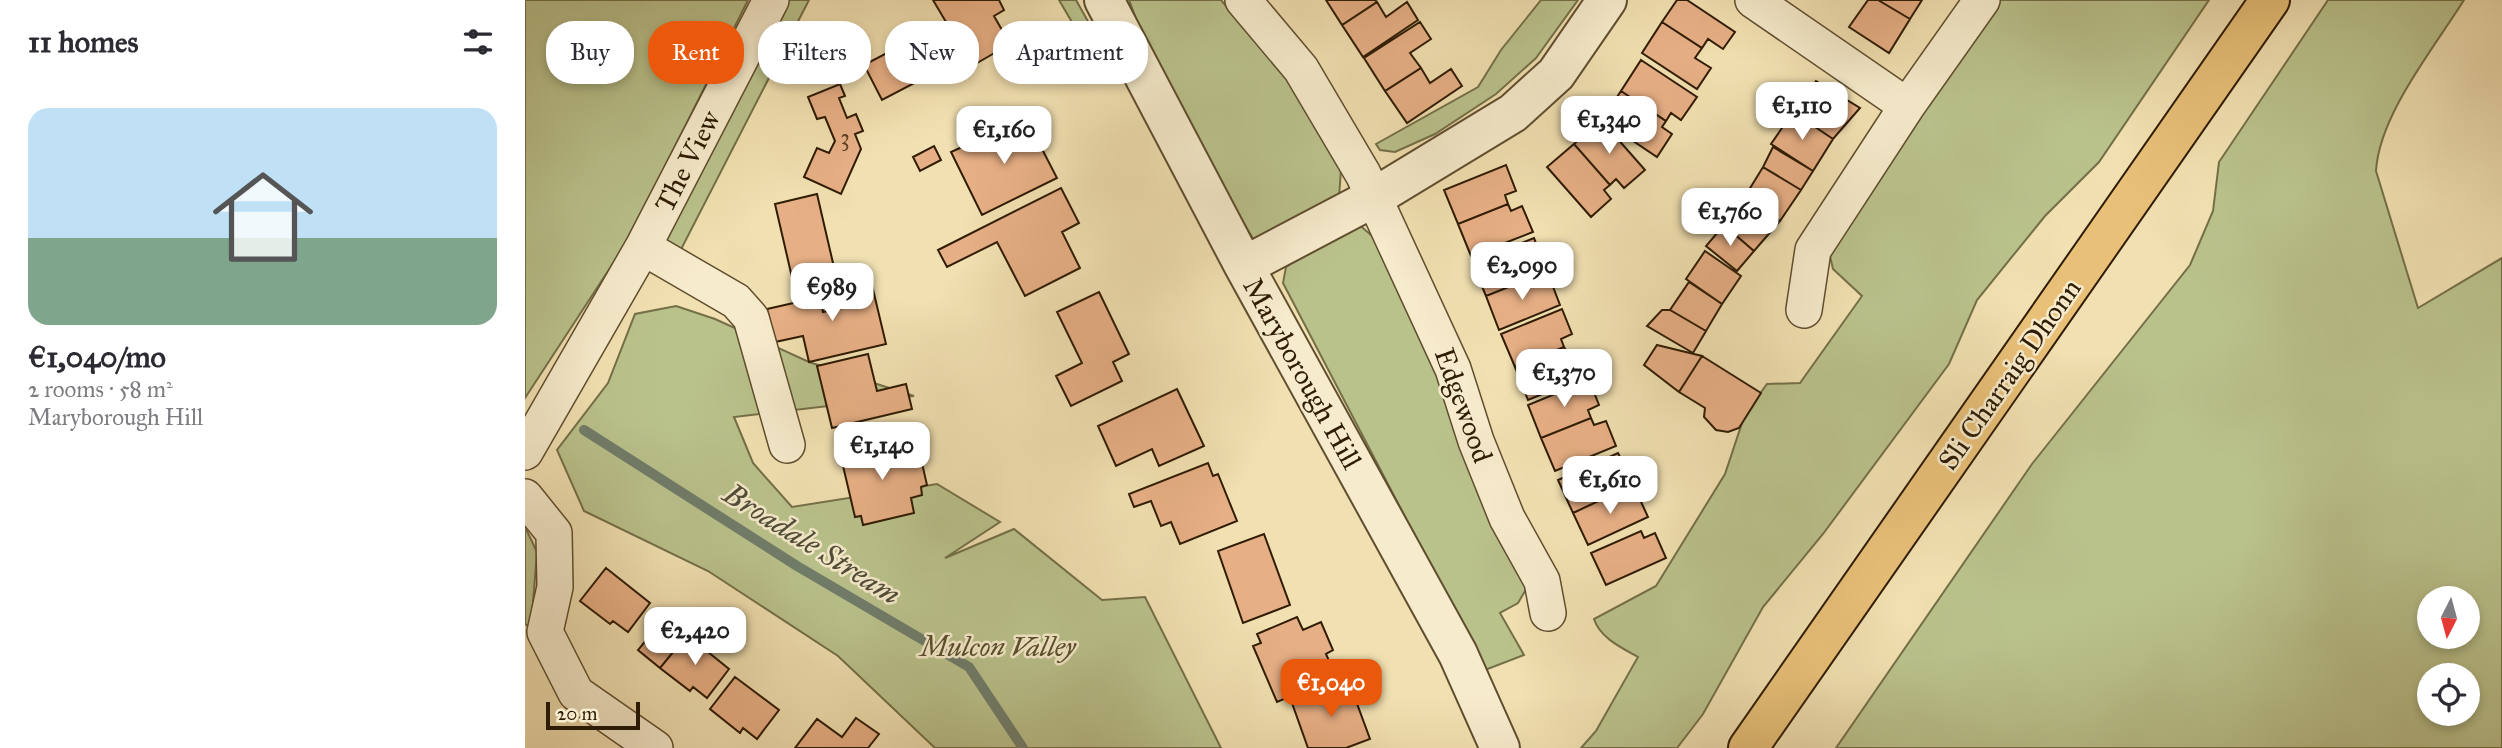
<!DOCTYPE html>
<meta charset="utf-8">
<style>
:root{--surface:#fff;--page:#f7f7f7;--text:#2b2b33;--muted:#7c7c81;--accent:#ea580c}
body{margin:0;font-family:"IM FELL Great Primer",serif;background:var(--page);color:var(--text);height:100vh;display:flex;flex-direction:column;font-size:26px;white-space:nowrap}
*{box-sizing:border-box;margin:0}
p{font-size:23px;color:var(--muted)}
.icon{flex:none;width:38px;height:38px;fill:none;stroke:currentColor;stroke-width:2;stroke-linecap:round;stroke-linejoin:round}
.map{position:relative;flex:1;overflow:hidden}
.panel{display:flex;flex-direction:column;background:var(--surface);width:525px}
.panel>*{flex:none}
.guide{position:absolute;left:21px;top:21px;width:665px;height:63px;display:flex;gap:14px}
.needle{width:46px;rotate:186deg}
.fabs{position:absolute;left:1892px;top:586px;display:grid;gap:14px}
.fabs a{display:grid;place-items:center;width:63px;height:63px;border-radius:50%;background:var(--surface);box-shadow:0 4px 10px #0003;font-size:35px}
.scale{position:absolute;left:21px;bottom:18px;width:94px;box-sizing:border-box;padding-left:7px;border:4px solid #2f1c04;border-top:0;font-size:19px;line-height:24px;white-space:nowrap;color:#2f1c04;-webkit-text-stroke:5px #f6ebcc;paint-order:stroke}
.price{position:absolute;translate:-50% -60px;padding:0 16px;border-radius:14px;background:#fff;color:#222;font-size:23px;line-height:46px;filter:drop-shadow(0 2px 4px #0008)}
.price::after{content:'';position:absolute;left:50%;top:42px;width:21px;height:16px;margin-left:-10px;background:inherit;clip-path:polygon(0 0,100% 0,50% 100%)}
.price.active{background:var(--accent);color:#fff}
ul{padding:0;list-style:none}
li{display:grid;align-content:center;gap:14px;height:371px;padding:0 28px}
li span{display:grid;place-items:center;height:217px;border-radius:21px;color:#555}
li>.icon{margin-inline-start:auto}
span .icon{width:126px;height:126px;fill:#fffc;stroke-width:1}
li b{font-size:30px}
h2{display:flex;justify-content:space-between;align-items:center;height:84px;padding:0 28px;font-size:30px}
.tag{padding:0 24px;border-radius:28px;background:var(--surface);box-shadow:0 4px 10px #0003;font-size:24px;line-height:63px}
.tag.active{background:var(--accent);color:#fff}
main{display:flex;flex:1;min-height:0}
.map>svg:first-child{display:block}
.green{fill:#bac28c;stroke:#746f48;stroke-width:2;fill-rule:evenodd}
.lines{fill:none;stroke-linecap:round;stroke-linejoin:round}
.stream{stroke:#707d6b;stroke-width:10}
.building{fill:#e7af85;stroke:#2f1c04;stroke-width:2}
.minor-casing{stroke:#604d2f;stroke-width:38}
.tertiary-casing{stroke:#604d2f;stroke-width:42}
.trunk-casing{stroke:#2f1c04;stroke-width:42}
.minor{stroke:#f6ebcc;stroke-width:35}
.tertiary{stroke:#f6ebcc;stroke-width:38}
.trunk{stroke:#e8c078;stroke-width:38}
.labels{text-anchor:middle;stroke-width:5;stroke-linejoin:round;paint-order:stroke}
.number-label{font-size:24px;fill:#5d4124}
.street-label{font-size:28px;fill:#2f1c04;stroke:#f6ebcc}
.park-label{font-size:28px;font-style:italic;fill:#594e2d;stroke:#f6ebcc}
.water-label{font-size:30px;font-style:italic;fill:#4f4c38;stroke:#f6ebcc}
</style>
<main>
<section class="panel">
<h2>11 homes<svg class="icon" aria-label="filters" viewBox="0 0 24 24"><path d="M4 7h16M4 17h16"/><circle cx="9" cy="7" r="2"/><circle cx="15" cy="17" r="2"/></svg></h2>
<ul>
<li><span style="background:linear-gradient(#bfe0f5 60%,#7fa58c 0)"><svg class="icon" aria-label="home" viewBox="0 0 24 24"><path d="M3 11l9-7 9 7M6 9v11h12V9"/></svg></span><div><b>€1,040/mo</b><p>2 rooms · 58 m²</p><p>Maryborough Hill</p></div></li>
</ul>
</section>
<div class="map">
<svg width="1977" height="748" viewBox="0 0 1977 748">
<rect width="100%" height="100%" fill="#f1e0b1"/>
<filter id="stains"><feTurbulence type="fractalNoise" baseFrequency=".00286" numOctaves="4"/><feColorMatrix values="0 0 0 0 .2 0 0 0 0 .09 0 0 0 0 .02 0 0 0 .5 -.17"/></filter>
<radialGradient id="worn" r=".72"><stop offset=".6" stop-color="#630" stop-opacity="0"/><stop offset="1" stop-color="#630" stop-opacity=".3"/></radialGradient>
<!-- green -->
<path class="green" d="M 0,0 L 223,0 L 104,239 L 0,398 Z
M 245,0 L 284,0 L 149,263 L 118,247 Z
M 534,0 L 551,0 L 574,41 L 561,46 Z
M 604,0 L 696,0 L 795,118 L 816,170 L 814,197 L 731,244 L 631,73 Z
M 1016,0 L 1053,0 L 1011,58 L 971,94 L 910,134 L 870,152 L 855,150 L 851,144 L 953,87 L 976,50 Z
M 1470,0 L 1684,0 L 1574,162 L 1520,216 L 1452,300 L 1424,364 L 1298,534 L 1238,607 L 1178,714 L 1152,748 L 1056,748 L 1071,731 L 1113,657 C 1097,648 1075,638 1069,619 L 1131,586 L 1200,474 L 1220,414 L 1242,384 L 1275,383 L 1337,296 L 1308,269 L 1304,252 L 1345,195 Z
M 1803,0 L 1939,0 C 1909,48 1854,115 1851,171 L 1893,308 L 1977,258 L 1977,748 L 1311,748 L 1507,464 L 1665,265 L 1688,211 L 1694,162 ZM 1904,598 L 1942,598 L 1942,637 L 1904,637 ZM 1904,676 L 1942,676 L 1942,714 L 1904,714 Z
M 830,221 L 854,242 L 1003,586 L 993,603 L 975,613 L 999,655 L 960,670 L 758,283 L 761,267 Z
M 151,306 L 190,319 L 284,362 L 389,396 L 209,417 L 228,463 L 267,507 L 412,484 L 475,522 L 420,558 L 489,529 L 577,600 L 620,597 L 696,748 L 410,748 L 313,656 L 183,571 L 59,511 L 32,450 L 83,383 L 110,314 Z
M 0,527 L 12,552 L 6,628 L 0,624 Z"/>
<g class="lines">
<!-- stream -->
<path class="stream" d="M 59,430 L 272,566 L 444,667 L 498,748"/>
</g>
<!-- building -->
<path class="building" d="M 408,0 L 474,0 L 479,10 L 469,16 L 485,44 L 447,66 Z
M 801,0 L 850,0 L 852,2 L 817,25 Z
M 1152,0 L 1162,0 L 1210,32 L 1198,49 L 1183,39 L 1177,48 L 1137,22 Z
M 1343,0 L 1353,0 L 1385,19 L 1364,53 L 1324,27 Z
M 1353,0 L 1397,0 L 1385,19 Z
M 852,2 L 861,17 L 882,2 L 893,20 L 838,57 L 817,25 Z
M 895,22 L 906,39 L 885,53 L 896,68 L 860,91 L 839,58 Z
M 1137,22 L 1177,48 L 1170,58 L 1186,68 L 1172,89 L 1117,53 Z
M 402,32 L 420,67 L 357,100 L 339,65 Z
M 1116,60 L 1172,97 L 1156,120 L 1146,113 L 1141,121 L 1096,91 Z
M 896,68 L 905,83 L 926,69 L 937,86 L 882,123 L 860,91 Z
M 1291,81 L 1335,108 L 1308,139 L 1268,112 Z
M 315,84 L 320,96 L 314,98 L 322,118 L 331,114 L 338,131 L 330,134 L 336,149 L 316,194 L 279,177 L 292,148 L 304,153 L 310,141 L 300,117 L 292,119 L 283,97 Z
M 1096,91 L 1141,121 L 1137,127 L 1147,134 L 1132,157 L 1077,120 Z
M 1268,112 L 1308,139 L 1288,171 L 1246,144 Z
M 501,118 L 532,178 L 457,215 L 426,152 Z
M 1076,120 L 1120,170 L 1099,188 L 1091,179 L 1085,185 L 1049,144 Z
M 1049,144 L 1085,185 L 1079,190 L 1086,199 L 1066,217 L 1022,167 Z
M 409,146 L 416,160 L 395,171 L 388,157 Z
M 1248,147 L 1288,171 L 1276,190 L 1238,167 Z
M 981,165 L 991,191 L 980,195 L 983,204 L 933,224 L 919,190 Z
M 1238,167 L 1276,190 L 1255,221 L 1219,198 Z
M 536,188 L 554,223 L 537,232 L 555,268 L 500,296 L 472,242 L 422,267 L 413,250 Z
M 292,194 L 311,276 L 269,286 L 250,204 Z
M 1219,198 L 1255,221 L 1229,251 L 1199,225 Z
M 983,204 L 986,211 L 997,206 L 1008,232 L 946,256 L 933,224 Z
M 1199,225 L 1229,251 L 1212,271 L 1181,246 Z
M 1009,238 L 1019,264 L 1007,269 L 1011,276 L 961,296 L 947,263 Z
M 1180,251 L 1216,276 L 1197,304 L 1161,279 Z
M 1011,276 L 1014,284 L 1025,279 L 1035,305 L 974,330 L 961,296 Z
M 346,281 L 361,344 L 284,362 L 278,336 L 250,342 L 242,309 L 295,297 L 298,312 L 317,308 L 312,289 Z
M 1164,282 L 1197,304 L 1181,331 L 1145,310 Z
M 574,292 L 604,354 L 588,362 L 597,381 L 546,406 L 531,376 L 557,363 L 532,312 Z
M 1037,309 L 1047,334 L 1036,339 L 1039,347 L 990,367 L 976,334 Z
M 1137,310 L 1145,310 L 1181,331 L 1168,353 L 1122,326 Z
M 1132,345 L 1177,356 L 1154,392 L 1119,365 Z
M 1039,347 L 1043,354 L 1054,350 L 1064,375 L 1003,400 L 990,367 Z
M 343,354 L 352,391 L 381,384 L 387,409 L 307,428 L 292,366 Z
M 1177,356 L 1236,393 L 1214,428 L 1203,432 L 1191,430 L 1179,417 L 1180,408 L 1154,392 Z
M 1064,380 L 1074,405 L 1063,410 L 1066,418 L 1016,438 L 1003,405 Z
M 652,389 L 679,446 L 634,466 L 627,449 L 591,466 L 573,426 Z
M 1066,418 L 1069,425 L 1081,421 L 1091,446 L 1030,471 L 1016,438 Z
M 369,440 L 372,455 L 384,453 L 386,461 L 396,459 L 402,485 L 396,487 L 397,495 L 386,498 L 389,513 L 338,525 L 336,516 L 330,517 L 315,453 Z
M 1093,453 L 1105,477 L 1094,482 L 1097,490 L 1048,513 L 1033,480 Z
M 683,463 L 688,476 L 693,474 L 712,521 L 655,544 L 646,522 L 636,526 L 626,501 L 609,507 L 604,494 Z
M 1097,490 L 1101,497 L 1112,493 L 1123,517 L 1063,545 L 1048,513 Z
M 1116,531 L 1119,538 L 1130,533 L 1141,558 L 1081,585 L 1066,553 Z
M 739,534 L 765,605 L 718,623 L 693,551 Z
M 81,568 L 125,603 L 103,632 L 88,621 L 85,624 L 55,601 Z
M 140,617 L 162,635 L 135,668 L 113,650 Z
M 772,617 L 778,630 L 796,622 L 808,650 L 801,654 L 811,677 L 752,702 L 728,646 L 736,643 L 732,634 Z
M 162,635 L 204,669 L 182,698 L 168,687 L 165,691 L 135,668 Z
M 210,677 L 254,710 L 232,739 L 218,728 L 215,733 L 185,709 Z
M 824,682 L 845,739 L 821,748 L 783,748 L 767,703 Z
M 331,718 L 354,734 L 343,748 L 270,748 L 292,719 L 317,737 Z"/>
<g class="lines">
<!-- minor casing -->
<g class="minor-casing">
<path id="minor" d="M 718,0 L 776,69 L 838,174 L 928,369 L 951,441 L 982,518 L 1017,581 L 1023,613
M 1228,0 L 1382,106
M 118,247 L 211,301 L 226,318 L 262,445
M 1279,310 L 1288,250 L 1382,106 L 1457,0
M 0,452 L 118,247 L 246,0
M 0,497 L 29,533 L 30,587 L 20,632 L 51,693 L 130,748"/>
</g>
<!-- tertiary casing -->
<g class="tertiary-casing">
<path id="tertiary" d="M 579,0 L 719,266 L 933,654 L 975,748
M 719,266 L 848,198 L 988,113 L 1031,74 L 1082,0"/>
</g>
<!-- trunk casing -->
<g class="trunk-casing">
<path id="trunk" d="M 1223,748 L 1745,0"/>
</g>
<!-- minor -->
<use href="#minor" class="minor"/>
<!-- tertiary -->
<use href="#tertiary" class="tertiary"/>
<!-- trunk -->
<use href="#trunk" class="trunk"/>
</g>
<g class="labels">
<!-- number labels -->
<g class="number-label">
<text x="320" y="145">3</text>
</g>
<!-- street labels -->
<g class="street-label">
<text transform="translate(162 161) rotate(-63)" y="10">The View</text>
<text transform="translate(778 373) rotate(61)" y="10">Maryborough Hill</text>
<text transform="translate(1484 374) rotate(-55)" y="10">Sli Charraig Dhonn</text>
<text transform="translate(939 405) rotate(70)" y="10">Edgewood</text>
</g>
<!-- park labels -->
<g class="park-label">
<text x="473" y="656">Mulcon Valley</text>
</g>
<!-- water labels -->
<g class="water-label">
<text transform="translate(287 544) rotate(32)" y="10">Broadale Stream</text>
</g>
</g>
<rect width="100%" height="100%" filter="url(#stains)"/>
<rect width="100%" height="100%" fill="url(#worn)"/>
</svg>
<div class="fabs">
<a><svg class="needle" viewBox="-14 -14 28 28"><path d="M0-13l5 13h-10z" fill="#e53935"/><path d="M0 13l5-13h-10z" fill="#7c7c81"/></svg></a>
<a><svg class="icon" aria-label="locate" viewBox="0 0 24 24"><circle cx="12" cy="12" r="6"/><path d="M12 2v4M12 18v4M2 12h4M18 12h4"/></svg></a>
</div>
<div class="scale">20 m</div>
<b class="price" style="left:1277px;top:142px">€1,110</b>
<b class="price" style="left:1084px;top:156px">€1,340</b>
<b class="price" style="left:479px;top:166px">€1,160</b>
<b class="price" style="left:1205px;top:248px">€1,760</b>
<b class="price" style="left:997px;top:302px">€2,090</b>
<b class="price" style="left:307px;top:323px">€989</b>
<b class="price" style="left:1039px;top:409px">€1,370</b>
<b class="price" style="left:357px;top:482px">€1,140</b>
<b class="price" style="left:1085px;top:516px">€1,610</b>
<b class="price" style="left:170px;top:667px">€2,420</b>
<b class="price active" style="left:806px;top:719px">€1,040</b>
<div class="guide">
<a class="tag">Buy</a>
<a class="tag active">Rent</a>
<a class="tag">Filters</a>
<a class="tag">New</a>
<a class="tag">Apartment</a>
</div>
</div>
</main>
